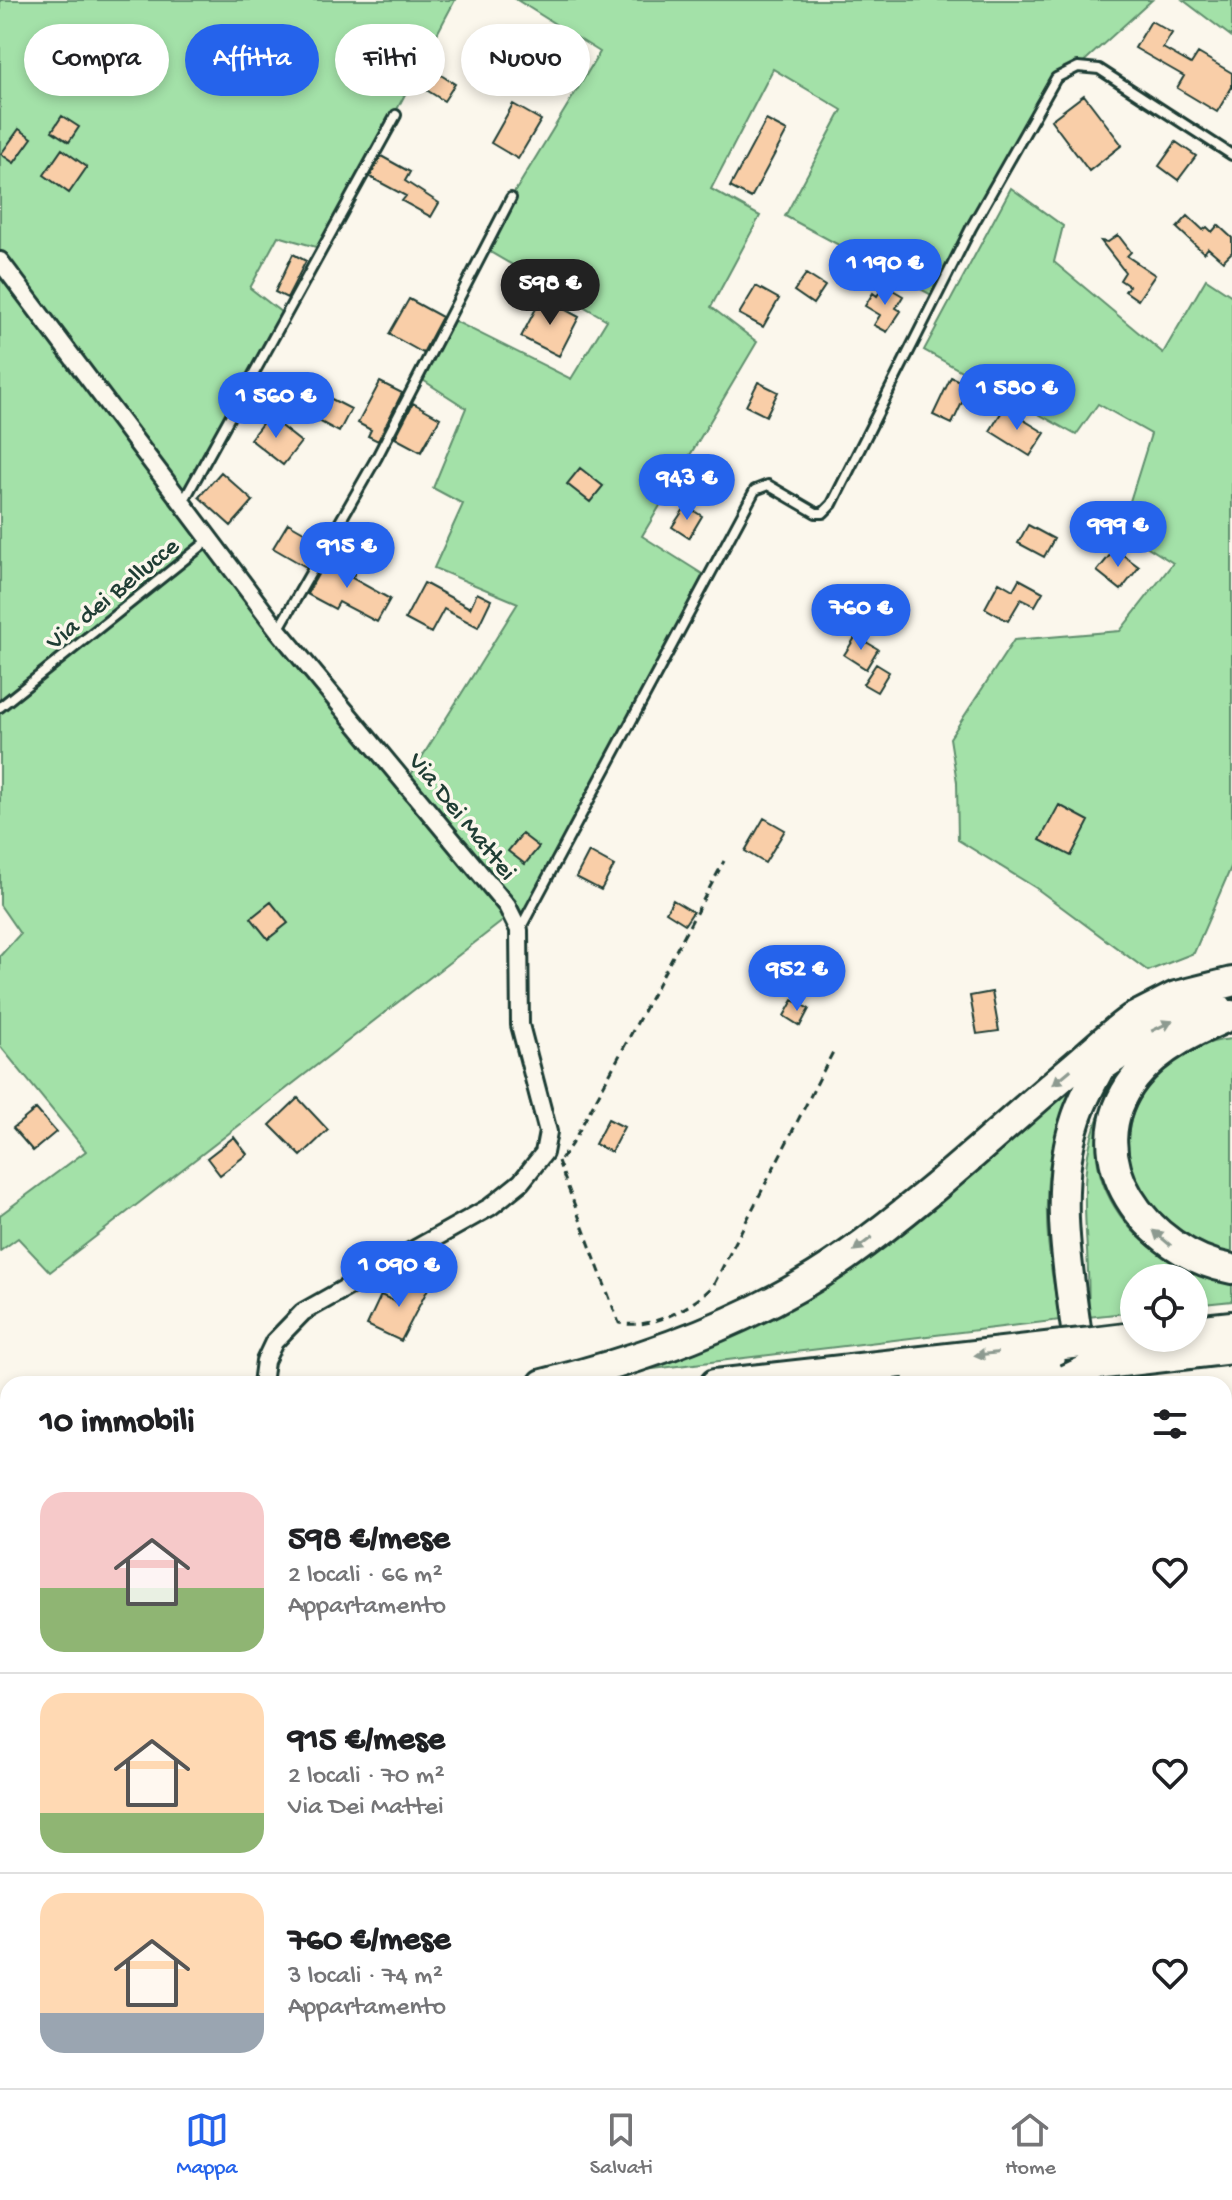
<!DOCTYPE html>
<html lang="it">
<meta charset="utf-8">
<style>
:root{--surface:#fff;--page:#f2f2f2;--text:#202124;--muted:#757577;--line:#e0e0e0;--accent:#2563eb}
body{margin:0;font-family:"Gochi Hand",sans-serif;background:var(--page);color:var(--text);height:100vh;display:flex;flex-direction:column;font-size:30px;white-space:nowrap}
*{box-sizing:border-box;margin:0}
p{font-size:26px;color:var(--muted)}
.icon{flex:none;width:44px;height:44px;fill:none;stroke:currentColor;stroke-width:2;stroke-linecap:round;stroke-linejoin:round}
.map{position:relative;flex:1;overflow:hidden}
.sheet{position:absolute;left:0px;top:1376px;width:1232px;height:712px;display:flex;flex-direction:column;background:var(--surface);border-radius:24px 24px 0 0;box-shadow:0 4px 12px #0003}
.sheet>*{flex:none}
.banner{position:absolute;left:24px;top:24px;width:800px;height:72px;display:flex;gap:16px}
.tools{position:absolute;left:1120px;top:1264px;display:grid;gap:16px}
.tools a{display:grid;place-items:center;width:88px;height:88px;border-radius:50%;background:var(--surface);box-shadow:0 4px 12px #0003;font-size:40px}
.price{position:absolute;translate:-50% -68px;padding:0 18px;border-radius:28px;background:var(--accent);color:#fff;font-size:26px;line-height:52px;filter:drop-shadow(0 2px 4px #0008)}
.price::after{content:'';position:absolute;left:50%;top:48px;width:24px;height:18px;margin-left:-12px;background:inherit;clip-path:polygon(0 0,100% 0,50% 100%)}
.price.selected{background:#222;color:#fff}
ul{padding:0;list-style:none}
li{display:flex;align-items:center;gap:24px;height:200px;padding:0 40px}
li+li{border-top:2px solid var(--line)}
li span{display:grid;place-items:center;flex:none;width:224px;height:160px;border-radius:24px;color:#555}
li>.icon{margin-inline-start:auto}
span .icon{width:96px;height:96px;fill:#fffc;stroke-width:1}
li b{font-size:34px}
h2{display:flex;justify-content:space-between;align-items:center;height:96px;padding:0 40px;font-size:34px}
.tag{padding:0 28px;border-radius:36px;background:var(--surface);box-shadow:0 4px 12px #0003;font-size:28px;line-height:72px}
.tag.selected{background:var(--accent);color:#fff}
.dock{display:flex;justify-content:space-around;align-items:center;height:112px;border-top:2px solid var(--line);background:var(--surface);font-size:22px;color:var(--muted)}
.dock a{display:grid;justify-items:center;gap:4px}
.dock .selected{color:var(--accent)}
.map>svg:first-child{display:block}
.built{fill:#faebd8}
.green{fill:#a3e1a8;stroke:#618f6e;stroke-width:2}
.building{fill:#f9cea8;stroke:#1f3d34;stroke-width:2}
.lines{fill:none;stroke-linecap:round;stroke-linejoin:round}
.lane-casing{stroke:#1f3d34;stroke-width:14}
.street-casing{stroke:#1f3d34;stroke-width:22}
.secondary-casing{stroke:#1f3d34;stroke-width:28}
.primary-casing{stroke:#1f3d34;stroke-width:30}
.highway-casing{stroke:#1f3d34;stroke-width:34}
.path{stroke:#1f3d34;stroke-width:3;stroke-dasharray:8 6;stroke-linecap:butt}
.lane{stroke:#fbf7ec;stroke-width:8}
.street{stroke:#fbf7ec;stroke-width:16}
.secondary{stroke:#fbf7ec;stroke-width:22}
.primary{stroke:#fbf7ec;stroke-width:24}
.highway{stroke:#fbf7ec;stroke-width:28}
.highway-bridge-casing{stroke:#1f3d34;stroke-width:34;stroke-linecap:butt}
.highway-bridge{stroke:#fbf7ec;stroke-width:28}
.oneway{fill:#8d9a90}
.labels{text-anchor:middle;stroke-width:7;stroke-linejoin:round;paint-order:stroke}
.street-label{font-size:26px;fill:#1f3d34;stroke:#fbf7ec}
</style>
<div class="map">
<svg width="1232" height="2088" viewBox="0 0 1232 2088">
<rect width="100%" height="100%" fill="#fbf7ec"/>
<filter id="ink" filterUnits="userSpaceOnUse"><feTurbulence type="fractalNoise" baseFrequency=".0125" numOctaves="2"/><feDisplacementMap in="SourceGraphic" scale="16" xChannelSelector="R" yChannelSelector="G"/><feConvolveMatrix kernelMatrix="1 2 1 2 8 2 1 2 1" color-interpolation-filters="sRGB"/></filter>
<g filter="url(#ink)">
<!-- built -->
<path class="built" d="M 1224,1757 L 1232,1760 L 1232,1885 L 1224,1881 Z
M 8,2052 L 8,2080 L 124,2080 L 129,2085 L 146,2083 L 150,2088 L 0,2088 L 0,2063 Z
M 187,2080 L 499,2080 L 508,2088 L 193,2088 Z"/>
<!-- green -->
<path class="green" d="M 0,0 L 455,0 L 323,249 L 278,236 L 250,288 L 286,316 L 183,503 L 407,781 L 518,603 L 434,568 L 463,504 L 433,488 L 466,408 L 418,377 L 449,318 L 571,379 L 607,320 L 485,249 L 511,198 L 600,52 L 517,0 L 1152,0 L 1078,67 L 1055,78 L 937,298 L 785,216 L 842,110 L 773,69 L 711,189 L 760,216 L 711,307 L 757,342 L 642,536 L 712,580 L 525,915 L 513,913 L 50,1272 L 18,1238 L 0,1251 L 0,1215 L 86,1151 L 0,1046 L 0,956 L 20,934 L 0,905 Z
M 1183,0 L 1232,0 L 1232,37 Z
M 1011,188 L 1063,226 L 1054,262 L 1163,353 L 1206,279 L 1232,296 L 1232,865 L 1194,953 L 1148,971 L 1036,888 L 958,840 L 957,782 L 950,738 L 1014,640 L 1120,631 L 1173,563 L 1121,530 L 1151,434 L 1098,404 L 1076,435 L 924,350 Z
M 1232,1039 L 1232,1255 C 1148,1234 1090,1152 1156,1076 C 1176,1054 1203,1041 1232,1039 Z
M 1080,1072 C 1073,1091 1063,1109 1057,1129 C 1040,1189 1047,1260 1061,1320 L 628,1372 L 719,1333 Z
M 1105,1103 C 1102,1115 1098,1128 1097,1140 C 1093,1185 1126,1237 1167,1256 C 1187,1266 1211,1271 1232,1277 L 1232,1301 L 1194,1305 L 1194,1278 L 1134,1278 L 1134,1312 L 1088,1317 C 1093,1244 1069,1171 1105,1103 Z
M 0,1848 L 8,1858 L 8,2029 L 0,2040 Z"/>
<!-- building -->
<path class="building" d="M 1151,21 L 1172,33 L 1163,48 L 1191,64 L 1198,53 L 1232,73 L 1232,87 L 1217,112 L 1177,88 L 1184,76 L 1135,48 Z
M 428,67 L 455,84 L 444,101 L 417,84 Z
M 1084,95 L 1122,145 L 1089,171 L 1051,120 Z
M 513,104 L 541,120 L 518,159 L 491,143 Z
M 62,116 L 79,127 L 69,142 L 52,131 Z
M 766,120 L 787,131 L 751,198 L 730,187 Z
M 19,129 L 32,138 L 14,163 L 1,154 Z
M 1176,142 L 1196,156 L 1178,180 L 1159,166 Z
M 62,149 L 87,167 L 69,193 L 44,175 Z
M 381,156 L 410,172 L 405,181 L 439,203 L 431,217 L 402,201 L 406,196 L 370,177 Z
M 1188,216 L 1203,230 L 1207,227 L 1212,232 L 1218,225 L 1232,238 L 1232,252 L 1223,261 L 1208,248 L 1204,253 L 1177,228 Z
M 1118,235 L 1131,252 L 1127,256 L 1155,275 L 1138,300 L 1125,291 L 1129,286 L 1120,280 L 1125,272 L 1101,241 L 1108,242 Z
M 293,254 L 306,261 L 287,298 L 275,292 Z
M 806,274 L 825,286 L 813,304 L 794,291 Z
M 884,285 L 903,296 L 896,308 L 901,311 L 887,332 L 874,325 L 880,315 L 865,306 L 873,293 L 877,296 Z
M 756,286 L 779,299 L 763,327 L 739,314 Z
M 542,297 L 579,317 L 559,356 L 521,337 Z
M 409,299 L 442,317 L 423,353 L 389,334 Z
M 951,377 L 970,386 L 952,424 L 933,415 Z
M 380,382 L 402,393 L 378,441 L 368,436 L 371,430 L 358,423 Z
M 758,382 L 778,392 L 766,416 L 746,406 Z
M 314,390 L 351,409 L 339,432 L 302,412 Z
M 413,403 L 440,418 L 421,452 L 395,438 Z
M 1004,408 L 1045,433 L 1030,456 L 990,431 Z
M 268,416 L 301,442 L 283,465 L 250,439 Z
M 580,468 L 603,486 L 590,502 L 567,484 Z
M 221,472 L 253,501 L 231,526 L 199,497 Z
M 686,506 L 702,516 L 689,538 L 672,527 Z
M 288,523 L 316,539 L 312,545 L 317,548 L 306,567 L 273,548 Z
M 1028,525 L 1054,539 L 1044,557 L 1018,543 Z
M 1115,549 L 1139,567 L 1121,590 L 1097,571 Z
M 329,555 L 357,570 L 352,578 L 390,599 L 377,622 L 339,602 L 335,609 L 307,594 Z
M 1019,579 L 1043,592 L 1035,606 L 1021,599 L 1008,621 L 985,608 L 999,582 L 1013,590 Z
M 424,583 L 470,608 L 477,593 L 491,600 L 478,627 L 444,609 L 431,633 L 405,619 Z
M 856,636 L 878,649 L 866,669 L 844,655 Z
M 876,664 L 889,672 L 877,692 L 863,684 Z
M 1059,805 L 1089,821 L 1071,856 L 1040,840 Z
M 764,818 L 785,830 L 765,863 L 745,851 Z
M 522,834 L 539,847 L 525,864 L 508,851 Z
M 589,852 L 614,866 L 601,890 L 576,877 Z
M 673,900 L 693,912 L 685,924 L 666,912 Z
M 271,902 L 288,923 L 268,939 L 251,918 Z
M 992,992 L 999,1031 L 977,1034 L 970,996 Z
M 793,1000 L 809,1009 L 800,1026 L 784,1016 Z
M 298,1098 L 328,1130 L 301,1156 L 270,1125 Z
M 36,1109 L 56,1132 L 33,1151 L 13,1128 Z
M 608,1119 L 624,1127 L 611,1152 L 595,1144 Z
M 234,1137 L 247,1154 L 220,1175 L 207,1158 Z
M 413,1273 L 431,1283 L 401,1341 L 367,1325 L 381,1295 L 396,1302 Z"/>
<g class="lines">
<!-- lane casing -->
<g class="lane-casing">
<path id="lane" d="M 183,502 L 396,115
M 278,630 L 377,457 L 511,198
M 0,707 L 209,540
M 520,929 L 755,490 L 768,485 L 816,513 L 823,513 L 832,504 L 971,228 L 1056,78 L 1078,67 L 1099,69 L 1232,155"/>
</g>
<!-- street casing -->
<g class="street-casing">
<path id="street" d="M 0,261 L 278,630 L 507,906 L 519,930 L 520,1025 L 548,1132 L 544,1153 L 521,1182 L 490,1207 L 303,1312 L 274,1342 L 265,1361 L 262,1384
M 0,1569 L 8,1569
M 0,1870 L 8,1880
M 169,2080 L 175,2088
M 520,2080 L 529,2088
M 880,2080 L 882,2088"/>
</g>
<!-- secondary casing -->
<g class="secondary-casing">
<path id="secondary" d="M 1224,1967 L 1232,1971"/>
</g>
<!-- primary casing -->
<g class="primary-casing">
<path id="primary" d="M 1224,1717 L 1232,1703
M 1013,2088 L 1017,2080"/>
</g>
<!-- highway casing -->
<g class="highway-casing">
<path id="highway" d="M 1232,1015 C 1197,1030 1159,1047 1135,1078 C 1073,1157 1148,1254 1232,1269
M 1106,1064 L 1163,1025 L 1218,1008
M 1194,1330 L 1232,1326
M 1093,1342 L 1134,1337
M 1096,1365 L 1232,1349
M 1081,1367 C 1072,1287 1050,1197 1076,1119 C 1085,1090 1103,1065 1116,1037
M 543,1384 C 648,1358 756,1320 845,1257 C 926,1200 999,1130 1075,1066 C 1094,1050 1111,1033 1131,1019 L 1176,996 L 1232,982
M 715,1384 L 1063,1345
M 916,1384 L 1065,1369
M 0,1467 L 8,1466
M 0,1493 L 8,1492"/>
</g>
<!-- path -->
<path class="path" d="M 561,1159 L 573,1142 L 724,861
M 558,1161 L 619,1323 C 650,1330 691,1309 713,1286 L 834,1050"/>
<!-- lane -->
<use href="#lane" class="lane"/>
<!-- street -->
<use href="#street" class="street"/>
<!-- secondary -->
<use href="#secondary" class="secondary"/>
<!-- primary -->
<use href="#primary" class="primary"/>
<!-- highway -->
<use href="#highway" class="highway"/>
<!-- highway-bridge casing -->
<g class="highway-bridge-casing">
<path id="highway-bridge" d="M 1063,1345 L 1093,1342
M 1067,1379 L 1096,1365"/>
</g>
<!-- highway-bridge -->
<use href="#highway-bridge" class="highway-bridge"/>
</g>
<!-- one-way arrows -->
<defs><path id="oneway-solid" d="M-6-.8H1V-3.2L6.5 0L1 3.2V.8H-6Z" transform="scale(2)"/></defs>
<g class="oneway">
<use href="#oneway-solid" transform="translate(1162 1026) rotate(-26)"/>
<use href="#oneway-solid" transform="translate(1062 1077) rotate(140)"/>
<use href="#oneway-solid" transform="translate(1162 1238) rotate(-139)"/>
<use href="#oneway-solid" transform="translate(863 1244) rotate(143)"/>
<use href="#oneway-solid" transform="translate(986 1354) rotate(173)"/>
</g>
</g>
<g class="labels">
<!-- street labels -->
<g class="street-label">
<text transform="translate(111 592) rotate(-39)" y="9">Via dei Bellucce</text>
<text transform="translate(464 815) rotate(51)" y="9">Via Dei Mattei</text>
</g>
</g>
</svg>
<div class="tools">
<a><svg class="icon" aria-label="locate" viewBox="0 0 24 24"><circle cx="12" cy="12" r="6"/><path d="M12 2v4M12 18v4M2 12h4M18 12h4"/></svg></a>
</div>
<b class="price" style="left:885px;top:307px">1 190 €</b>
<b class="price selected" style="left:550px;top:327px">598 €</b>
<b class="price" style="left:1017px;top:432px">1 580 €</b>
<b class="price" style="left:276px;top:440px">1 560 €</b>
<b class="price" style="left:687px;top:522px">943 €</b>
<b class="price" style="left:1118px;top:569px">999 €</b>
<b class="price" style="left:347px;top:590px">915 €</b>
<b class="price" style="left:861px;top:652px">760 €</b>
<b class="price" style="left:797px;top:1013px">952 €</b>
<b class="price" style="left:399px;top:1309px">1 090 €</b>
<div class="banner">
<a class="tag">Compra</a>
<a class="tag selected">Affitta</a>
<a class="tag">Filtri</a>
<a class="tag">Nuovo</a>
</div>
<section class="sheet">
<h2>10 immobili<svg class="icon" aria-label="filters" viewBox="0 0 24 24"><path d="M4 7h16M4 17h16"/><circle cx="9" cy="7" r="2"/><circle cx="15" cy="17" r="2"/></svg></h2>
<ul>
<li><span style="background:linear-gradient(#f6c9c9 60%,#8fb573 0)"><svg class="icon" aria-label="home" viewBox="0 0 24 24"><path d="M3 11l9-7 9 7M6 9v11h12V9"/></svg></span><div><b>598 €/mese</b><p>2 locali · 66 m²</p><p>Appartamento</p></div><svg class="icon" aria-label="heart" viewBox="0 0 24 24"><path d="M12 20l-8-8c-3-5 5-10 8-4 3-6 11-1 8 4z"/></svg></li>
<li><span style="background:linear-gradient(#ffd9b3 75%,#8fb573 0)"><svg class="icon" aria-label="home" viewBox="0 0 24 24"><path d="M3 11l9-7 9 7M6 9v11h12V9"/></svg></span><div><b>915 €/mese</b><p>2 locali · 70 m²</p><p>Via Dei Mattei</p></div><svg class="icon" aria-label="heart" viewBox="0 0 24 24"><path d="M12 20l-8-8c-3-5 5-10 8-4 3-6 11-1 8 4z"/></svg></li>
<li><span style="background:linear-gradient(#ffd9b3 75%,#9aa5b1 0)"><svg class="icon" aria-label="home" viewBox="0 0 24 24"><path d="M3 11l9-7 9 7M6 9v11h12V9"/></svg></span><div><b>760 €/mese</b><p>3 locali · 74 m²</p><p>Appartamento</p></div><svg class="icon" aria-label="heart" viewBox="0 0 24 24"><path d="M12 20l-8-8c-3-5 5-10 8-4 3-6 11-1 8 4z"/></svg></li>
</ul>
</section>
</div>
<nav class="dock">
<a class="selected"><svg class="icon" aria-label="map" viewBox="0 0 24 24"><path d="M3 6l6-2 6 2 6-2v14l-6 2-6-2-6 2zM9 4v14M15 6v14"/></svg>Mappa</a>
<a><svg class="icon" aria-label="saved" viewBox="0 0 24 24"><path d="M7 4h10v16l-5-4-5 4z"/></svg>Salvati</a>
<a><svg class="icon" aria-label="home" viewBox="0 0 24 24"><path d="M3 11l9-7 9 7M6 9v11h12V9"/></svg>Home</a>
</nav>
